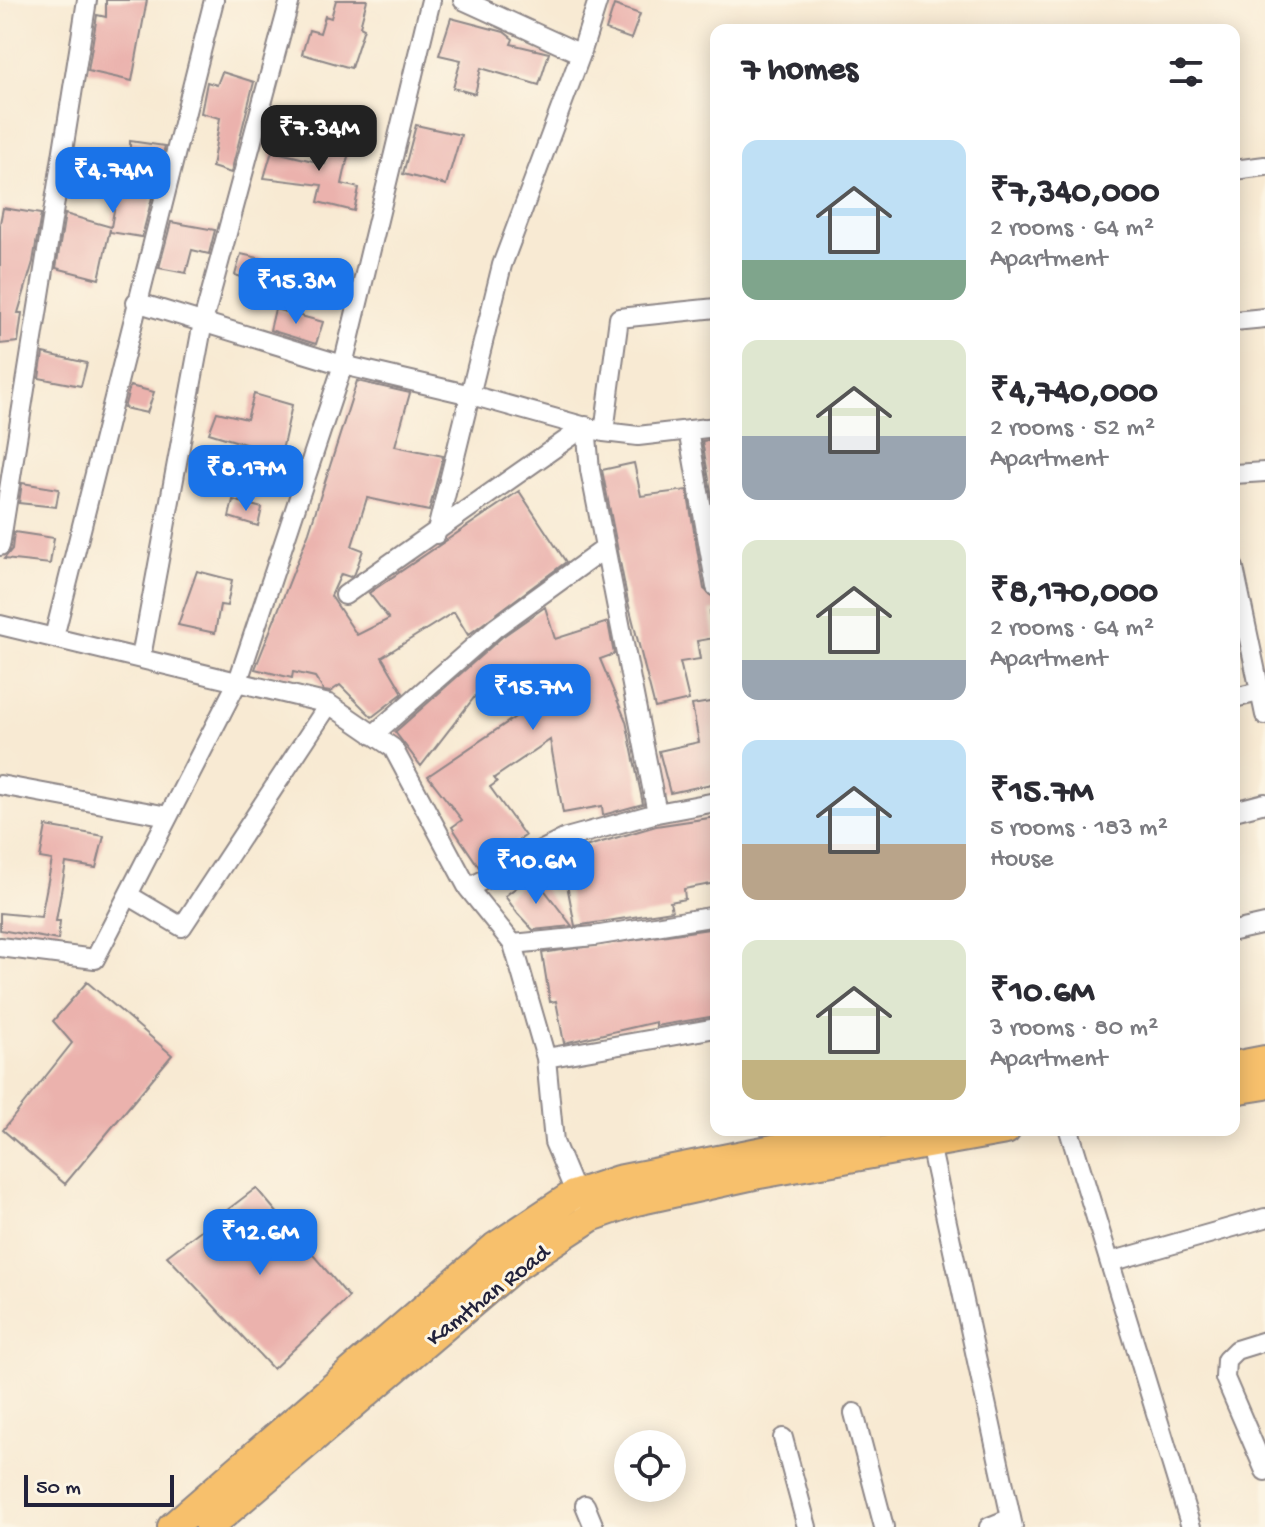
<!DOCTYPE html>
<meta charset="utf-8">
<style>
:root{--surface:#fff;--page:#f7f7f7;--text:#2b2b33;--muted:#7c7c81;--accent:#1a73e8}
body{margin:0;font-family:"Gochi Hand",sans-serif;background:var(--page);color:var(--text);height:100vh;display:flex;flex-direction:column;font-size:30px;white-space:nowrap}
*{box-sizing:border-box;margin:0}
p{font-size:26px;color:var(--muted)}
.icon{flex:none;width:44px;height:44px;fill:none;stroke:currentColor;stroke-width:2;stroke-linecap:round;stroke-linejoin:round}
.map{position:relative;flex:1;overflow:hidden}
.panel{position:absolute;left:710px;top:24px;width:530px;height:1112px;display:flex;flex-direction:column;background:var(--surface);border-radius:16px;box-shadow:0 4px 20px #0003}
.panel>*{flex:none}
.fabs{position:absolute;left:614px;top:1430px;display:grid;gap:16px}
.fabs a{display:grid;place-items:center;width:72px;height:72px;border-radius:50%;background:var(--surface);box-shadow:0 4px 20px #0003;font-size:40px}
.scale{position:absolute;left:24px;bottom:20px;width:150px;box-sizing:border-box;padding-left:8px;border:4px solid #22223b;border-top:0;font-size:22px;line-height:28px;white-space:nowrap;color:#22223b;-webkit-text-stroke:6px #fcf5e5;paint-order:stroke}
.price{position:absolute;translate:-50% -68px;padding:0 18px;border-radius:16px;background:var(--accent);color:#fff;font-size:26px;line-height:52px;filter:drop-shadow(0 2px 4px #0008)}
.price::after{content:'';position:absolute;left:50%;top:48px;width:24px;height:18px;margin-left:-12px;background:inherit;clip-path:polygon(0 0,100% 0,50% 100%)}
.price.selected{background:#222;color:#fff}
ul{padding:0;list-style:none}
li{display:flex;align-items:center;gap:24px;height:200px;padding:0 32px}
li span{display:grid;place-items:center;flex:none;width:224px;height:160px;border-radius:16px;color:#555}
li>.icon{margin-inline-start:auto}
span .icon{width:96px;height:96px;fill:#fffc;stroke-width:1}
li b{font-size:34px}
h2{display:flex;justify-content:space-between;align-items:center;height:96px;padding:0 32px;font-size:34px}
.map>svg:first-child{display:block}
.building{fill:#ebb2ad}
.lines{fill:none;stroke-linecap:round;stroke-linejoin:round}
.street-casing{stroke:#8d8687;stroke-width:22}
.primary-casing{stroke:#8d8687;stroke-width:32}
.street{stroke:#fff;stroke-width:18}
.primary{stroke:#f7c06c;stroke-width:28}
.labels{text-anchor:middle;stroke-width:6;stroke-linejoin:round;paint-order:stroke}
.street-label{font-size:24px;fill:#22223b;stroke:#fcf5e5}
</style>
<div class="map">
<svg width="1265" height="1527" viewBox="0 0 1265 1527">
<rect width="100%" height="100%" fill="#fcf5e5"/>
<filter id="ink" filterUnits="userSpaceOnUse"><feTurbulence type="fractalNoise" baseFrequency=".0125" numOctaves="2"/><feDisplacementMap in="SourceGraphic" scale="16" xChannelSelector="R" yChannelSelector="G"/><feConvolveMatrix kernelMatrix="1 2 1 2 8 2 1 2 1" color-interpolation-filters="sRGB"/></filter>
<filter id="wash" filterUnits="userSpaceOnUse"><feTurbulence type="fractalNoise" baseFrequency=".006" numOctaves="4" result="noise"/><feDisplacementMap in="SourceGraphic" scale="32" xChannelSelector="R" yChannelSelector="G"/><feGaussianBlur stdDeviation="1.8" result="paint"/><feColorMatrix in="noise" values="0 0 0 0 0 0 0 0 0 0 0 0 0 0 0 0 0 1.4 0 .05"/><feComposite in="paint" operator="in"/></filter>
<g filter="url(#wash)">
<rect width="100%" height="100%" fill="#f8ead3"/>
<g id="blocks">
<!-- building -->
<path class="building" d="M 106,0 L 147,0 L 132,81 L 88,71 L 97,15 L 106,17 Z
M 336,0 L 367,0 L 360,26 L 364,28 L 351,68 L 302,54 L 309,30 L 320,33 L 325,16 L 331,18 Z
M 614,5 L 640,14 L 631,39 L 606,30 Z
M 451,18 L 504,32 L 513,39 L 511,44 L 549,53 L 539,85 L 481,68 L 475,94 L 453,88 L 461,60 L 439,55 Z
M 222,72 L 254,82 L 231,173 L 212,167 L 220,118 L 201,113 L 207,82 L 217,85 Z
M 416,125 L 461,135 L 446,185 L 403,174 Z
M 334,132 L 352,138 L 342,184 L 359,188 L 354,211 L 318,202 L 322,185 L 264,178 L 272,151 L 325,164 Z
M 130,141 L 165,146 L 142,237 L 110,232 L 110,229 L 99,279 L 56,268 L 65,214 L 111,227 L 120,177 L 130,179 Z
M 3,208 L 41,214 L 33,262 L 18,313 L 22,313 L 18,342 L 0,344 L 0,223 Z
M 171,222 L 215,230 L 209,254 L 192,250 L 186,273 L 159,268 Z
M 241,254 L 289,265 L 282,290 L 235,275 Z
M 275,309 L 323,322 L 316,344 L 270,330 Z
M 43,353 L 87,363 L 81,386 L 39,378 Z
M 357,381 L 410,393 L 395,446 L 443,456 L 429,511 L 367,498 L 352,546 L 363,550 L 355,573 L 350,577 L 341,574 L 331,596 L 357,635 L 389,619 L 369,593 L 519,491 L 566,562 L 468,635 L 454,612 L 382,657 L 403,693 L 372,717 L 340,685 L 330,692 L 324,691 L 315,677 L 293,672 L 292,678 L 255,669 L 309,532 Z
M 130,386 L 154,392 L 147,413 L 124,408 Z
M 254,394 L 292,405 L 281,455 L 209,433 L 217,412 L 247,419 Z
M 716,439 L 716,519 L 702,441 Z
M 634,463 L 641,496 L 687,490 L 704,589 L 716,599 L 716,610 L 710,611 L 714,638 L 697,641 L 700,659 L 680,662 L 689,700 L 655,708 L 628,602 L 602,470 Z
M 22,483 L 59,489 L 56,507 L 19,503 Z
M 233,500 L 262,508 L 258,526 L 229,517 Z
M 14,532 L 54,538 L 50,564 L 4,559 L 12,549 Z
M 197,571 L 232,580 L 227,606 L 220,605 L 215,633 L 178,625 Z
M 545,607 L 555,639 L 608,622 L 614,654 L 600,659 L 626,721 L 643,804 L 603,815 L 602,806 L 563,813 L 550,740 L 494,778 L 497,782 L 490,787 L 525,836 L 479,867 L 452,827 L 462,820 L 428,776 L 533,705 L 517,672 L 491,694 L 483,686 L 421,766 L 395,732 L 502,637 Z
M 716,701 L 716,783 L 670,793 L 659,751 L 699,742 L 692,705 Z
M 716,817 L 716,883 L 684,889 L 685,899 L 670,902 L 672,911 L 575,926 L 561,854 L 656,826 Z
M 46,826 L 104,836 L 96,868 L 66,863 L 56,921 L 60,921 L 58,940 L 0,930 L 0,913 L 41,917 L 52,860 L 40,858 Z
M 533,875 L 572,926 L 533,930 L 518,914 L 505,896 Z
M 716,928 L 716,1016 L 656,1026 L 656,1022 L 564,1043 L 556,1001 L 550,1002 L 542,953 Z
M 87,982 L 172,1055 L 65,1184 L 3,1130 L 72,1043 L 53,1021 Z
M 256,1188 L 349,1297 L 273,1369 L 167,1256 Z"/>
</g>
</g>
<g filter="url(#ink)">
<use href="#blocks" fill-opacity="0" stroke="#8d8687" stroke-width="2"/>
<g class="lines">
<!-- street casing -->
<g class="street-casing">
<path id="street" d="M 463,0 L 581,54 L 598,0
M 1234,170 L 1265,166
M 136,302 L 343,365 L 471,395 L 604,432 L 638,436 L 716,427
M 1234,321 L 1265,318
M 586,426 L 590,470 L 657,813
M 688,430 L 716,587
M 604,432 L 619,318 L 716,308
M 1234,474 L 1265,472
M 436,534 L 502,265 L 581,54
M 0,546 L 87,0
M 1234,568 L 1265,715
M 345,595 L 586,426
M 0,625 L 329,704 L 393,748 L 468,888 L 513,944 L 546,1058 L 554,1142 L 579,1202
M 54,637 L 214,0
M 141,657 L 203,322 L 290,0
M 1234,698 L 1259,692
M 373,735 L 495,628 L 604,549
M 0,785 L 168,816
M 1234,811 L 1265,803
M 468,888 L 566,838 L 657,813 L 716,802
M 128,895 L 182,927 L 329,704
M 1234,931 L 1265,924
M 513,944 L 594,936 L 716,916
M 0,947 L 95,959 L 238,681 L 343,365 L 431,0
M 546,1058 L 716,1028
M 1069,1130 L 1191,1527
M 928,1135 L 1013,1527
M 1110,1262 L 1265,1218
M 1265,1341 L 1236,1350 L 1226,1360 L 1225,1378 L 1265,1471
M 854,1413 L 884,1527
M 783,1438 L 807,1527
M 585,1505 L 594,1527
M 989,1527 L 1011,1518"/>
</g>
<!-- primary casing -->
<g class="primary-casing">
<path id="primary" d="M 1234,1066 L 1265,1060
M 1234,1090 L 1265,1085
M 172,1527 L 495,1247 L 573,1195 L 618,1180 L 869,1130
M 209,1527 L 513,1268 L 591,1217 L 636,1201 L 754,1175 L 1006,1130"/>
</g>
<!-- street -->
<use href="#street" class="street"/>
<!-- primary -->
<use href="#primary" class="primary"/>
</g>
</g>
<g class="labels">
<!-- street labels -->
<g class="street-label">
<text transform="translate(487 1294) rotate(-38)" y="8">Kamthan Road</text>
</g>
</g>
</svg>
<div class="fabs">
<a><svg class="icon" aria-label="locate" viewBox="0 0 24 24"><circle cx="12" cy="12" r="6"/><path d="M12 2v4M12 18v4M2 12h4M18 12h4"/></svg></a>
</div>
<div class="scale">50 m</div>
<b class="price selected" style="left:319px;top:173px">₹7.34M</b>
<b class="price" style="left:113px;top:215px">₹4.74M</b>
<b class="price" style="left:296px;top:326px">₹15.3M</b>
<b class="price" style="left:246px;top:513px">₹8.17M</b>
<b class="price" style="left:533px;top:732px">₹15.7M</b>
<b class="price" style="left:536px;top:906px">₹10.6M</b>
<b class="price" style="left:260px;top:1277px">₹12.6M</b>
<section class="panel">
<h2>7 homes<svg class="icon" aria-label="filters" viewBox="0 0 24 24"><path d="M4 7h16M4 17h16"/><circle cx="9" cy="7" r="2"/><circle cx="15" cy="17" r="2"/></svg></h2>
<ul>
<li><span style="background:linear-gradient(#bfe0f5 75%,#7fa58c 0)"><svg class="icon" aria-label="home" viewBox="0 0 24 24"><path d="M3 11l9-7 9 7M6 9v11h12V9"/></svg></span><div><b>₹7,340,000</b><p>2 rooms · 64 m²</p><p>Apartment</p></div></li>
<li><span style="background:linear-gradient(#dfe7d0 60%,#9aa5b1 0)"><svg class="icon" aria-label="home" viewBox="0 0 24 24"><path d="M3 11l9-7 9 7M6 9v11h12V9"/></svg></span><div><b>₹4,740,000</b><p>2 rooms · 52 m²</p><p>Apartment</p></div></li>
<li><span style="background:linear-gradient(#dfe7d0 75%,#9aa5b1 0)"><svg class="icon" aria-label="home" viewBox="0 0 24 24"><path d="M3 11l9-7 9 7M6 9v11h12V9"/></svg></span><div><b>₹8,170,000</b><p>2 rooms · 64 m²</p><p>Apartment</p></div></li>
<li><span style="background:linear-gradient(#bfe0f5 65%,#b9a48a 0)"><svg class="icon" aria-label="home" viewBox="0 0 24 24"><path d="M3 11l9-7 9 7M6 9v11h12V9"/></svg></span><div><b>₹15.7M</b><p>5 rooms · 183 m²</p><p>House</p></div></li>
<li><span style="background:linear-gradient(#dfe7d0 75%,#c2b280 0)"><svg class="icon" aria-label="home" viewBox="0 0 24 24"><path d="M3 11l9-7 9 7M6 9v11h12V9"/></svg></span><div><b>₹10.6M</b><p>3 rooms · 80 m²</p><p>Apartment</p></div></li>
</ul>
</section>
</div>
